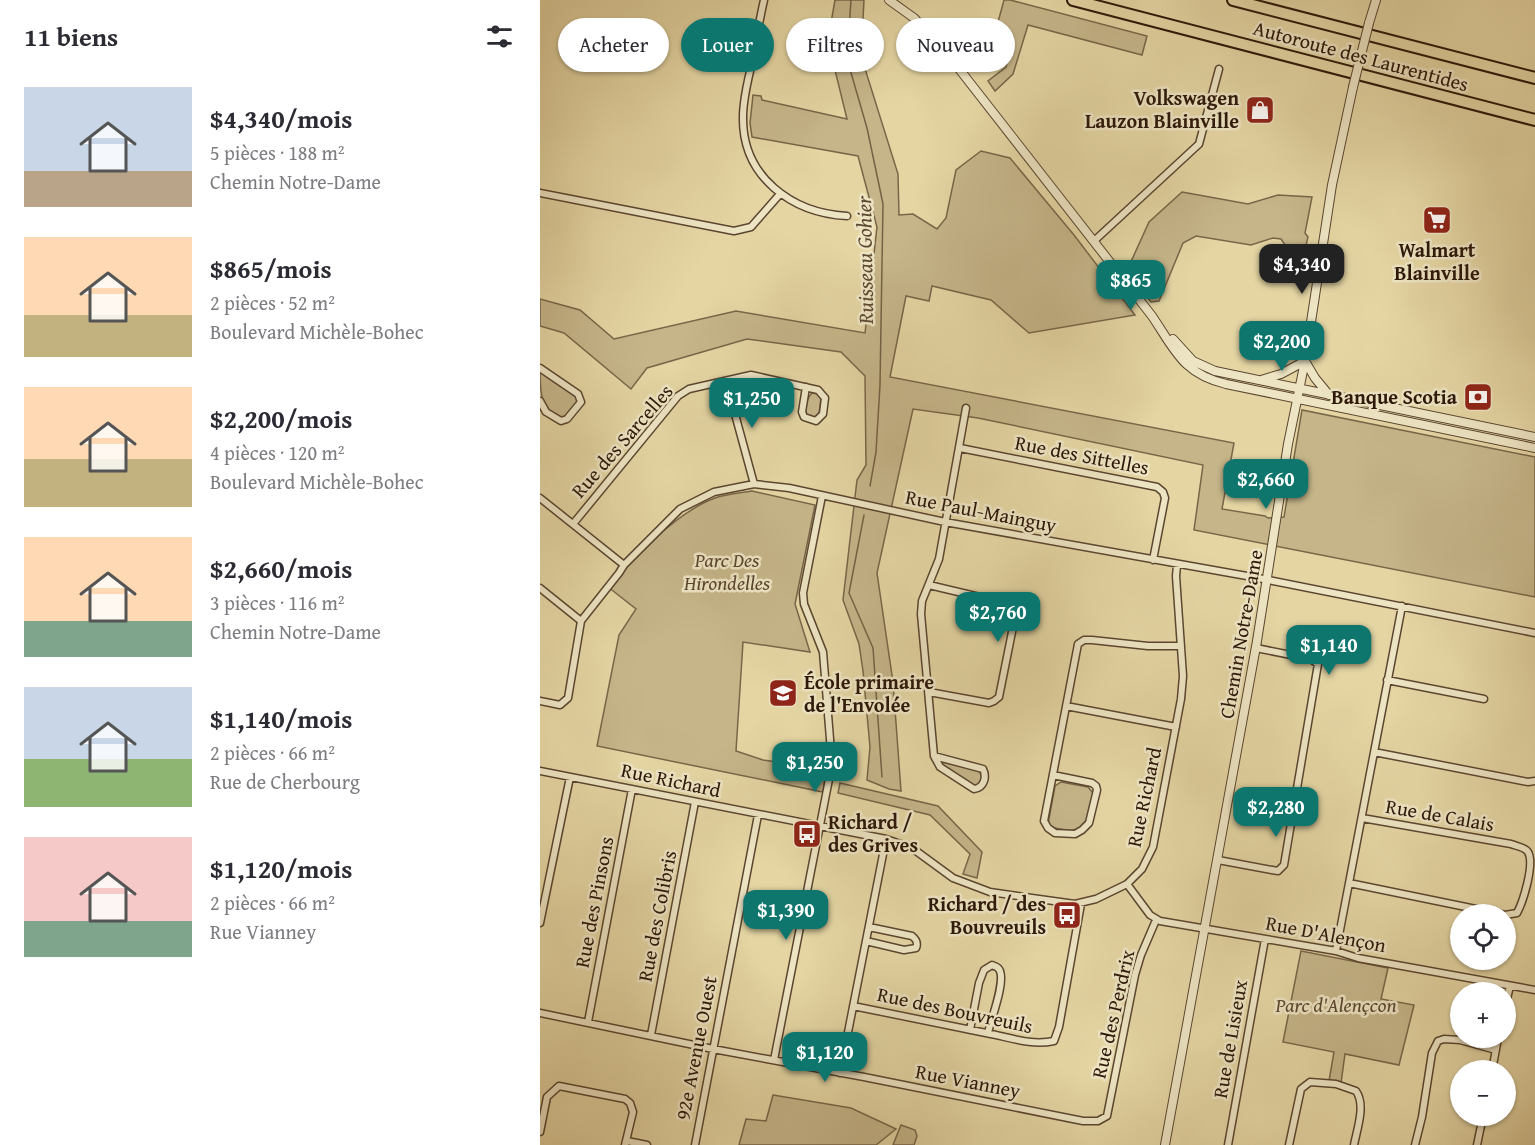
<!DOCTYPE html>
<html lang="fr">
<meta charset="utf-8">
<style>
:root{--surface:#fff;--page:#f7f7f7;--text:#2b2b33;--muted:#7c7c81;--accent:#0f766e}
body{margin:0;font-family:"Gentium Book Plus",serif;background:var(--page);color:var(--text);height:100vh;display:flex;flex-direction:column;font-size:22px;white-space:nowrap}
*{box-sizing:border-box;margin:0}
p{font-size:20px;color:var(--muted)}
.icon{flex:none;width:33px;height:33px;fill:none;stroke:currentColor;stroke-width:2;stroke-linecap:round;stroke-linejoin:round}
.map{position:relative;flex:1;overflow:hidden}
.sheet{display:flex;flex-direction:column;background:var(--surface);width:540px}
.sheet>*{flex:none}
.banner{position:absolute;left:18px;top:18px;width:570px;height:54px;display:flex;gap:12px}
.fabs{position:absolute;left:910px;top:904px;display:grid;gap:12px}
.fabs a{display:grid;place-items:center;width:66px;height:66px;border-radius:50%;background:var(--surface);box-shadow:0 2px 4px #0004;font-size:30px}
.price{position:absolute;translate:-50% -51px;padding:0 14px;border-radius:12px;background:var(--accent);color:#fff;font-size:20px;line-height:39px;filter:drop-shadow(0 2px 3px #0008)}
.price::after{content:'';position:absolute;left:50%;top:36px;width:18px;height:14px;margin-left:-9px;background:inherit;clip-path:polygon(0 0,100% 0,50% 100%)}
.price.current{background:#222;color:#fff}
ul{padding:0;list-style:none}
li{display:flex;align-items:center;gap:18px;height:150px;padding:0 24px}
li span{display:grid;place-items:center;flex:none;width:168px;height:120px;border-radius:0px;color:#555}
li>.icon{margin-inline-start:auto}
span .icon{width:72px;height:72px;fill:#fffc;stroke-width:1}
li b{font-size:26px}
h2{display:flex;justify-content:space-between;align-items:center;height:72px;padding:0 24px;font-size:26px}
.pill{padding:0 21px;border-radius:27px;background:var(--surface);box-shadow:0 2px 4px #0004;font-size:21px;line-height:54px}
.pill.current{background:var(--accent);color:#fff}
main{display:flex;flex:1;min-height:0}
.map>svg:first-child{display:block}
.green{fill:#c5b589;stroke:#786649;stroke-width:1.5}
.lines{fill:none;stroke-linecap:round;stroke-linejoin:round}
.stream{stroke:#756246;stroke-width:1.5}
.minor-casing{stroke:#5a4630;stroke-width:9}
.tertiary-casing{stroke:#5a4630;stroke-width:10}
.motorway-casing{stroke:#2c1709;stroke-width:14}
.minor{stroke:#ede4c3;stroke-width:6}
.tertiary{stroke:#ede4c3;stroke-width:8}
.motorway{stroke:#e4d5a3;stroke-width:10}
.tertiary-bridge-casing{stroke:#5a4630;stroke-width:10;stroke-linecap:butt}
.tertiary-bridge{stroke:#ede4c3;stroke-width:8}
.labels{text-anchor:middle;stroke-width:5;stroke-linejoin:round;paint-order:stroke}
.street-label{font-size:20px;fill:#2c1709;stroke:#ede4c3}
.poi-label{font-size:20px;font-weight:bold;fill:#2c1709;stroke:#ede4c3;text-anchor:end}
.park-label{font-size:20px;font-style:italic;fill:#5a462f;stroke:#ede4c3}
.water-label{font-size:21px;font-style:italic;fill:#5c4932;stroke:#ede4c3}
</style>
<main>
<section class="sheet">
<h2>11 biens<svg class="icon" aria-label="filters" viewBox="0 0 24 24"><path d="M4 7h16M4 17h16"/><circle cx="9" cy="7" r="2"/><circle cx="15" cy="17" r="2"/></svg></h2>
<ul>
<li><span style="background:linear-gradient(#c9d6e8 70%,#b9a48a 0)"><svg class="icon" aria-label="home" viewBox="0 0 24 24"><path d="M3 11l9-7 9 7M6 9v11h12V9"/></svg></span><div><b>$4,340/mois</b><p>5 pièces · 188 m²</p><p>Chemin Notre-Dame</p></div></li>
<li><span style="background:linear-gradient(#ffd9b3 65%,#c2b280 0)"><svg class="icon" aria-label="home" viewBox="0 0 24 24"><path d="M3 11l9-7 9 7M6 9v11h12V9"/></svg></span><div><b>$865/mois</b><p>2 pièces · 52 m²</p><p>Boulevard Michèle-Bohec</p></div></li>
<li><span style="background:linear-gradient(#ffd9b3 60%,#c2b280 0)"><svg class="icon" aria-label="home" viewBox="0 0 24 24"><path d="M3 11l9-7 9 7M6 9v11h12V9"/></svg></span><div><b>$2,200/mois</b><p>4 pièces · 120 m²</p><p>Boulevard Michèle-Bohec</p></div></li>
<li><span style="background:linear-gradient(#ffd9b3 70%,#7fa58c 0)"><svg class="icon" aria-label="home" viewBox="0 0 24 24"><path d="M3 11l9-7 9 7M6 9v11h12V9"/></svg></span><div><b>$2,660/mois</b><p>3 pièces · 116 m²</p><p>Chemin Notre-Dame</p></div></li>
<li><span style="background:linear-gradient(#c9d6e8 60%,#8fb573 0)"><svg class="icon" aria-label="home" viewBox="0 0 24 24"><path d="M3 11l9-7 9 7M6 9v11h12V9"/></svg></span><div><b>$1,140/mois</b><p>2 pièces · 66 m²</p><p>Rue de Cherbourg</p></div></li>
<li><span style="background:linear-gradient(#f6c9c9 70%,#7fa58c 0)"><svg class="icon" aria-label="home" viewBox="0 0 24 24"><path d="M3 11l9-7 9 7M6 9v11h12V9"/></svg></span><div><b>$1,120/mois</b><p>2 pièces · 66 m²</p><p>Rue Vianney</p></div></li>
</ul>
</section>
<div class="map">
<svg width="995" height="1145" viewBox="0 0 995 1145">
<rect width="100%" height="100%" fill="#e4d5a3"/>
<filter id="stains"><feTurbulence type="fractalNoise" baseFrequency=".00333" numOctaves="4"/><feColorMatrix values="0 0 0 0 .2 0 0 0 0 .09 0 0 0 0 .02 0 0 0 .5 -.17"/></filter>
<radialGradient id="worn" r=".72"><stop offset=".6" stop-color="#630" stop-opacity="0"/><stop offset="1" stop-color="#630" stop-opacity=".3"/></radialGradient>
<!-- green -->
<path class="green" d="M 295,0 L 324,0 L 321,56 L 358,174 L 359,215 L 373,214 L 397,229 L 406,218 L 416,170 L 441,151 L 470,158 L 534,235 L 595,315 L 489,333 L 451,300 L 392,286 L 389,301 L 366,296 L 350,377 L 694,443 L 682,509 L 725,516 L 728,518 L 744,517 L 762,410 L 995,457 L 995,597 L 654,530 L 663,465 L 438,418 L 373,409 L 337,573 L 353,682 L 361,791 L 349,789 L 327,780 L 330,747 L 323,671 L 319,644 L 303,600 L 317,480 L 326,465 L 325,376 L 301,352 L 207,339 L 107,368 L 91,389 L 24,333 L 0,326 L 0,299 L 40,310 L 74,339 L 196,311 L 325,333 L 337,227 L 318,156 L 212,137 L 210,123 L 213,95 L 221,96 L 222,100 L 307,119 L 294,66 L 284,63 Z
M 464,0 L 470,0 L 607,36 L 602,55 L 488,25 L 473,74 L 455,91 L 448,81 L 466,67 L 473,38 L 455,33 Z
M 642,192 L 708,204 L 738,195 L 772,197 L 765,233 L 768,237 L 761,266 L 760,267 L 741,239 L 733,238 L 711,245 L 656,236 L 643,243 L 619,301 L 611,302 L 584,268 L 589,266 L 609,222 Z
M 0,368 L 38,394 L 41,402 L 21,421 C 0,405 0,396 0,368 Z
M 272,393 L 278,394 L 281,398 L 279,414 L 275,418 L 266,415 C 264,409 267,398 272,393 Z
M 212,491 L 275,505 L 255,604 L 270,652 L 203,642 L 196,751 L 223,760 L 286,769 L 283,792 L 57,746 L 79,635 L 96,609 L 68,587 C 95,556 137,512 175,498 C 186,494 200,493 212,491 Z
M 403,762 L 438,770 L 442,776 L 440,783 L 437,786 L 433,785 L 402,765 Z
M 521,782 L 548,787 L 553,793 C 551,810 547,834 526,830 C 519,829 513,829 508,824 L 515,786 Z
M 300,783 L 398,806 L 442,852 L 437,878 L 423,874 L 430,854 L 390,815 L 298,793 Z
M 761,951 L 848,968 L 841,999 L 874,1005 L 859,1065 L 805,1054 L 801,1083 L 789,1081 L 794,1052 L 743,1042 Z
M 233,1095 L 311,1108 L 356,1129 L 336,1145 L 199,1145 L 206,1119 L 226,1121 Z
M 361,1125 L 375,1130 L 377,1136 L 374,1145 L 353,1145 Z"/>
<g class="lines">
<!-- stream -->
<path class="stream" d="M 311,0 L 307,59 L 327,128 L 343,204 L 340,385 L 336,452 L 330,486
M 324,515 L 309,593 L 333,648 L 342,777"/>
<!-- minor casing -->
<g class="minor-casing">
<path id="minor" d="M 224,0 C 219,22 215,45 211,67 C 207,84 203,100 203,117 C 202,177 252,213 307,216
M 0,193 L 194,231 L 211,227 L 240,194
M 554,241 L 659,144 L 679,69
M 0,368 L 38,394 L 41,402 L 27,419 L 21,421 L 6,412 L 0,401
M 186,381 L 214,484
M 420,448 L 617,487 L 623,492 L 625,498 L 613,560
M 0,498 L 84,565
M 33,524 L 138,396 L 149,389 L 211,375 L 278,390 L 285,398 L 283,414 L 276,421 L 264,417 L 262,412 L 266,387
M 389,585 L 469,604 L 473,610 L 475,617 L 459,697 L 454,701 L 449,703 L 389,692
M 0,588 L 41,621
M 847,680 L 944,699
M 0,701 L 20,705 L 28,698 L 41,621 L 79,573 L 84,565 L 140,509 L 174,492 L 214,484 L 249,488 L 405,522 L 718,578 L 995,633
M 526,706 L 636,727
M 834,752 L 988,782 L 995,781
M 394,756 L 443,769 C 447,777 444,788 434,789 L 400,767 L 394,756 L 381,614 L 382,601 L 399,559 L 426,408
M 0,771 L 346,839 L 372,848 L 413,878 L 450,892 L 535,904 L 556,899 L 587,884 L 602,869 L 613,847 L 641,699 L 643,676 L 636,576 L 637,565
M 513,775 L 552,783 L 556,786 L 557,790 L 549,823 L 542,830 L 535,834 L 515,833 L 508,828 L 504,821 L 538,644 L 544,640 L 552,640 L 608,646 L 641,646
M 678,860 L 732,870 L 738,871 L 744,865 L 778,664 L 771,659 L 716,648
M 809,883 L 965,915 L 977,913 C 983,902 995,864 988,852 C 985,847 976,846 971,844 L 822,818
M 587,884 L 610,915 L 620,921 L 796,951 L 818,958 L 995,990
M 0,923 L 30,777
M 326,941 L 364,950 L 376,948 C 378,943 377,940 372,936 L 329,927
M 796,951 L 862,606
M 966,1003 L 970,986
M 313,1006 C 357,1015 401,1024 446,1033 C 469,1037 490,1046 514,1041 L 519,1027 L 541,904
M 0,1013 L 173,1049 L 324,1077 L 543,1121 L 558,1121 L 567,1116 L 595,975 L 601,955 L 616,920
M 48,1022 L 92,789
M 430,1030 L 439,983 L 444,970 L 452,965 C 456,967 458,966 460,971 C 465,984 451,1019 448,1033
M 111,1035 L 155,802
M 234,1060 L 292,764 L 283,652 L 264,604 L 263,593 L 282,496
M 952,1071 L 958,1038
M 300,1073 L 346,839
M 0,1132 L 7,1097 L 19,1086 L 85,1099 L 90,1103 L 93,1112 L 85,1145
M 87,1141 L 107,1145
M 155,1145 L 218,815
M 688,1145 L 725,939
M 749,1145 L 761,1089 L 770,1082 L 796,1084 L 816,1091 C 826,1105 817,1129 814,1145
M 875,1145 L 882,1117 L 892,1053 L 898,1041 L 904,1039 L 920,1040 L 956,1050
M 937,1145 L 943,1116"/>
</g>
<!-- tertiary casing -->
<g class="tertiary-casing">
<path id="tertiary" d="M 349,0 L 374,18 L 409,56 L 612,316 C 635,350 643,374 686,384 L 995,448
M 829,23 L 836,0
M 633,339 L 653,361 L 675,371 L 995,437
M 765,361 L 775,378 L 789,395
M 721,380 L 741,374 L 765,361
M 625,1145 L 717,641 L 748,444 L 765,361 L 792,185 L 813,87"/>
</g>
<!-- motorway casing -->
<g class="motorway-casing">
<path id="motorway" d="M 533,0 L 995,120
M 693,0 L 995,78"/>
</g>
<!-- minor -->
<use href="#minor" class="minor"/>
<!-- tertiary -->
<use href="#tertiary" class="tertiary"/>
<!-- motorway -->
<use href="#motorway" class="motorway"/>
<!-- tertiary-bridge casing -->
<g class="tertiary-bridge-casing">
<path id="tertiary-bridge" d="M 813,87 L 829,23"/>
</g>
<!-- tertiary-bridge -->
<use href="#tertiary-bridge" class="tertiary-bridge"/>
</g>
<!-- icons -->
<defs>
<g id="shop-square" transform="scale(1.5)"><rect x="-9" y="-9" width="18" height="18" rx="4" fill="#8f2418" stroke="#ede4c3"/><path d="M-5-2.5h2.3a2.7 3.5 0 0 1 5.4 0H5L5.5 6h-11ZM-1.5-2.5h3a1.5 2.3 0 0 0-3 0Z" fill="#fff"/></g>
<g id="supermarket-square" transform="scale(1.5)"><rect x="-9" y="-9" width="18" height="18" rx="4" fill="#8f2418" stroke="#ede4c3"/><path d="M-6-5.5h2.5l.6 2H6L4.5 2H-2.5L-4.4-4H-6ZM-1.5 3.2a1.3 1.3 0 1 0 .1 0ZM3 3.2a1.3 1.3 0 1 0 .1 0Z" fill="#fff"/></g>
<g id="bank-square" transform="scale(1.5)"><rect x="-9" y="-9" width="18" height="18" rx="4" fill="#8f2418" stroke="#ede4c3"/><path d="M-6-4H6V4H-6ZM0-2.3a2.3 2.3 0 1 0 0 4.6a2.3 2.3 0 1 0 0-4.6Z" fill="#fff"/></g>
<g id="school-square" transform="scale(1.5)"><rect x="-9" y="-9" width="18" height="18" rx="4" fill="#8f2418" stroke="#ede4c3"/><path d="M0-5L7-2L0 1L-7-2ZM-4 1L0 2.5L4 1V4Q0 6-4 4Z" fill="#fff"/></g>
<g id="bus-square" transform="scale(1.5)"><rect x="-9" y="-9" width="18" height="18" rx="4" fill="#8f2418" stroke="#ede4c3"/><path d="M-5-6H5V4H4V6H2V4H-2V6H-4V4H-5ZM-3.5-4V0h7V-4ZM-3.5 1.2v1.5H-2V1.2ZM2 1.2v1.5H3.5V1.2Z" fill="#fff"/></g>
</defs>
<g fill-rule="evenodd">
<use href="#shop-square" x="720" y="110"/>
<use href="#supermarket-square" x="897" y="220"/>
<use href="#bank-square" x="938" y="397"/>
<use href="#school-square" x="243" y="693"/>
<use href="#bus-square" x="267" y="834"/>
<use href="#bus-square" x="527" y="915"/>
</g>
<g class="labels">
<!-- street labels -->
<g class="street-label">
<text transform="translate(821 56) rotate(15)" y="7">Autoroute des Laurentides</text>
<text transform="translate(82 441) rotate(-49)" y="7">Rue des Sarcelles</text>
<text transform="translate(542 455) rotate(11)" y="7">Rue des Sittelles</text>
<text transform="translate(441 511) rotate(11)" y="7">Rue Paul-Mainguy</text>
<text transform="translate(701 634) rotate(-80)" y="7">Chemin Notre-Dame</text>
<text transform="translate(131 780) rotate(12)" y="7">Rue Richard</text>
<text transform="translate(604 797) rotate(-78)" y="7">Rue Richard</text>
<text transform="translate(900 815) rotate(10)" y="7">Rue de Calais</text>
<text transform="translate(54 902) rotate(-79)" y="7">Rue des Pinsons</text>
<text transform="translate(117 916) rotate(-79)" y="7">Rue des Colibris</text>
<text transform="translate(786 934) rotate(11)" y="7">Rue D'Alençon</text>
<text transform="translate(415 1010) rotate(12)" y="7">Rue des Bouvreuils</text>
<text transform="translate(573 1014) rotate(-77)" y="7">Rue des Perdrix</text>
<text transform="translate(690 1039) rotate(-80)" y="7">Rue de Lisieux</text>
<text transform="translate(156 1048) rotate(-79)" y="7">92e Avenue Ouest</text>
<text transform="translate(428 1081) rotate(11)" y="7">Rue Vianney</text>
</g>
<!-- poi labels -->
<g class="poi-label">
<text x="699" y="105">Volkswagen<tspan x="699" dy="23">Lauzon Blainville</tspan></text>
<text x="897" y="257" text-anchor="middle">Walmart<tspan x="897" dy="23">Blainville</tspan></text>
<text x="917" y="404">Banque Scotia</text>
<text x="264" y="689" text-anchor="start">École primaire<tspan x="264" dy="23">de l'Envolée</tspan></text>
<text x="288" y="829" text-anchor="start">Richard /<tspan x="288" dy="23">des Grives</tspan></text>
<text x="506" y="911">Richard / des<tspan x="506" dy="23">Bouvreuils</tspan></text>
</g>
<!-- park labels -->
<g class="park-label">
<text x="187" y="567">Parc Des<tspan x="187" dy="23">Hirondelles</tspan></text>
<text x="796" y="1012">Parc d'Alençcon</text>
</g>
<!-- water labels -->
<g class="water-label">
<text transform="translate(325 260) rotate(-91)" y="7">Ruisseau Gohier</text>
</g>
</g>
<rect width="100%" height="100%" filter="url(#stains)"/>
<rect width="100%" height="100%" fill="url(#worn)"/>
</svg>
<div class="fabs">
<a><svg class="icon" aria-label="locate" viewBox="0 0 24 24"><circle cx="12" cy="12" r="6"/><path d="M12 2v4M12 18v4M2 12h4M18 12h4"/></svg></a>
<a>+</a>
<a>−</a>
</div>
<b class="price current" style="left:762px;top:295px">$4,340</b>
<b class="price" style="left:591px;top:311px">$865</b>
<b class="price" style="left:742px;top:372px">$2,200</b>
<b class="price" style="left:212px;top:429px">$1,250</b>
<b class="price" style="left:726px;top:510px">$2,660</b>
<b class="price" style="left:458px;top:643px">$2,760</b>
<b class="price" style="left:789px;top:676px">$1,140</b>
<b class="price" style="left:275px;top:793px">$1,250</b>
<b class="price" style="left:736px;top:838px">$2,280</b>
<b class="price" style="left:246px;top:941px">$1,390</b>
<b class="price" style="left:285px;top:1083px">$1,120</b>
<div class="banner">
<a class="pill">Acheter</a>
<a class="pill current">Louer</a>
<a class="pill">Filtres</a>
<a class="pill">Nouveau</a>
</div>
</div>
</main>
